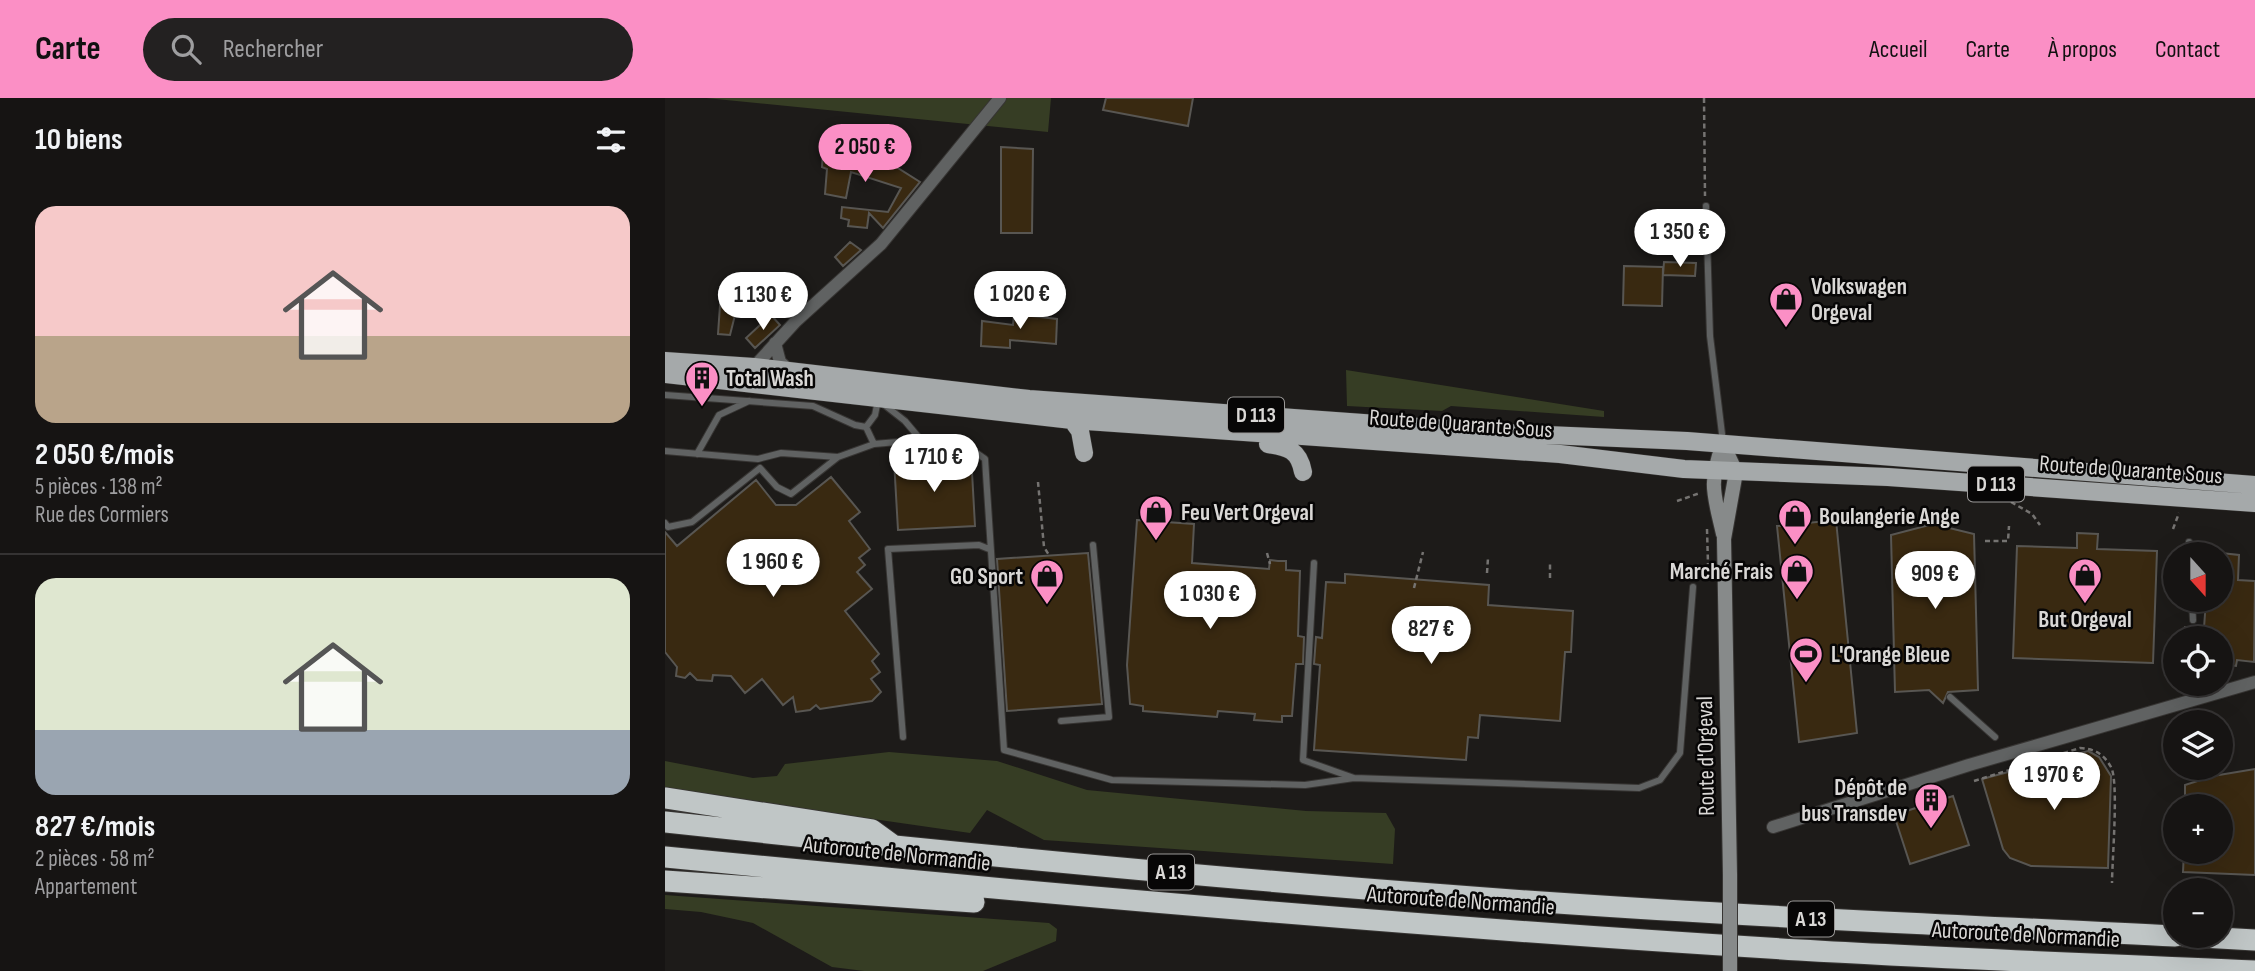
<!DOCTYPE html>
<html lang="fr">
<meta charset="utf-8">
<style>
:root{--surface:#161413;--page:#232121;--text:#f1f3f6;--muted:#9e9ea0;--line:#353333;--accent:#fb8fc5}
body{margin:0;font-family:"Sofia Sans Condensed",sans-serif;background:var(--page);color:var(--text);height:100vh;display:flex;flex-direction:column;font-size:26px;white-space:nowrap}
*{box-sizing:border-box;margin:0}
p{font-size:23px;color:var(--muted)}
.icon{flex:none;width:38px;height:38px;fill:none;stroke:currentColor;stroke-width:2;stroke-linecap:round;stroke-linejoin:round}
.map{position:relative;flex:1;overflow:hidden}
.panel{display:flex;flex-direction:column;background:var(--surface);width:665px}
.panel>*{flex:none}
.needle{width:46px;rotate:159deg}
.tools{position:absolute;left:1498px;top:444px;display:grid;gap:14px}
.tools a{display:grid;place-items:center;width:70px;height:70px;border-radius:50%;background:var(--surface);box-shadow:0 7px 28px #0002,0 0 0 2px var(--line);font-size:35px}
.price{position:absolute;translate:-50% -60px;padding:0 16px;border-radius:24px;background:#fff;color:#222;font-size:23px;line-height:46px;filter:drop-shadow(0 2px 4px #0008)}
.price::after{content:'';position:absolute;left:50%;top:42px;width:21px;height:16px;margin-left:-10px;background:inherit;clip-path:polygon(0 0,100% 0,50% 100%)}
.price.selected{background:var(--accent);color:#111}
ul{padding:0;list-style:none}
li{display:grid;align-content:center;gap:14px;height:371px;padding:0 35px}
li+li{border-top:2px solid var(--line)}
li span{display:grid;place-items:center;height:217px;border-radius:21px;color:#555}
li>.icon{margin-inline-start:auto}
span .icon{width:126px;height:126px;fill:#fffc;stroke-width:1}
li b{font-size:30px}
h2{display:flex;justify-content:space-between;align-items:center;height:84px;padding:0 35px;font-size:30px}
header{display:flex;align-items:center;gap:42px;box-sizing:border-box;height:98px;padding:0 35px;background:var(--accent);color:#111}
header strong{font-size:33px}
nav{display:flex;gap:38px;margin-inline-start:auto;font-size:24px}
.search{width:490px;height:63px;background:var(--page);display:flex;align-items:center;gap:18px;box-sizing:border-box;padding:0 24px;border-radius:38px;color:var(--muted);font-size:26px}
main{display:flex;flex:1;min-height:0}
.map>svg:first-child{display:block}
.green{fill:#363d24}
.building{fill:#392911;stroke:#585652;stroke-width:2}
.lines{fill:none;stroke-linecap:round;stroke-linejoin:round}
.lane-casing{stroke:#373533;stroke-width:8}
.street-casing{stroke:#373533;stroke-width:14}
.secondary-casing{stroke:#373533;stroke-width:16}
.primary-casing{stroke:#373533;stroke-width:19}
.highway-casing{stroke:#373533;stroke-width:23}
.path{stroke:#757371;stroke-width:2.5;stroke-dasharray:5 3.5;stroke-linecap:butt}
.lane{stroke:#606262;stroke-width:6}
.street{stroke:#606262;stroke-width:12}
.secondary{stroke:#878a8a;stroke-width:14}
.primary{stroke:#a5a9aa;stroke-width:18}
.highway{stroke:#c0c6c6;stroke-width:21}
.secondary-bridge-casing{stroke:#373533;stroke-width:16;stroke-linecap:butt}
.secondary-bridge{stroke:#878a8a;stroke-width:14}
.labels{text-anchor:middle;stroke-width:5;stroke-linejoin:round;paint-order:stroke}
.shield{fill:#070606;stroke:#9b9998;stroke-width:2}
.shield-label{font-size:21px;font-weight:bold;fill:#dad8d6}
.poi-label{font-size:23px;font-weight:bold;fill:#dad8d6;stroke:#070606;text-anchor:start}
.street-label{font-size:23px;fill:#dad8d6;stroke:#070606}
</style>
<header>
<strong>Carte</strong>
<div class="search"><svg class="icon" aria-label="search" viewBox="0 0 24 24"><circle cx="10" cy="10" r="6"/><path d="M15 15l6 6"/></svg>Rechercher</div>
<nav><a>Accueil</a><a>Carte</a><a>À propos</a><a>Contact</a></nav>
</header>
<main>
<section class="panel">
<h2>10 biens<svg class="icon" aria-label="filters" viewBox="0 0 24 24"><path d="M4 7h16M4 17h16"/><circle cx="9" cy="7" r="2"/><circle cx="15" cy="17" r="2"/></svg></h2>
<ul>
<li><span style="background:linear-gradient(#f6c9c9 60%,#b9a48a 0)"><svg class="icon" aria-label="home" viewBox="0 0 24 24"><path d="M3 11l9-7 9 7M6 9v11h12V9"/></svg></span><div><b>2 050 €/mois</b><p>5 pièces · 138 m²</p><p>Rue des Cormiers</p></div></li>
<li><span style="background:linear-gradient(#dfe7d0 70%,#9aa5b1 0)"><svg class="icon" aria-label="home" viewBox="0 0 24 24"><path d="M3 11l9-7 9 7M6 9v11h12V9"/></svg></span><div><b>827 €/mois</b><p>2 pièces · 58 m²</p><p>Appartement</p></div></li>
</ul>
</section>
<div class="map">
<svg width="1590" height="873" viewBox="0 0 1590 873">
<rect width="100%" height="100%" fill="#1d1b19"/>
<!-- green -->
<path class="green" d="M 41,0 L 386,0 L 383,34 Z
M 681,272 L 939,313 L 939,319 L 786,308 L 777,313 L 682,308 Z
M 224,654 L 332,663 L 422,692 L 641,713 L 721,715 L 730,731 L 728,766 L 379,742 L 322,712 L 305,735 L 0,691 L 0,663 L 88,680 L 112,678 L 120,666 Z
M 0,797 L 384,825 L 392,831 L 391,843 L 318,873 L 199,873 L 167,869 L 88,825 L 36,814 L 0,811 Z"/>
<!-- building -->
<path class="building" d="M 441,0 L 528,0 L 523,28 L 438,12 Z
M 336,49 L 368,51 L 367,135 L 336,135 Z
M 158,53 L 185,55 L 228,67 L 255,84 L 218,130 L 204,115 L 202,130 L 183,128 L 184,122 L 176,120 L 177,109 L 223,114 L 236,90 L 186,74 L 181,100 L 160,96 L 162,71 L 157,69 Z
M 185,144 L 196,152 L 178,168 L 170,159 Z
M 999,164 L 1031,165 L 1030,178 L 998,177 Z
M 959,168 L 998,169 L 997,208 L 958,207 Z
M 56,193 L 82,195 L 80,214 L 71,213 L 65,237 L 53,236 Z
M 349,216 L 392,221 L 391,246 L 345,242 L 345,250 L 316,248 L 317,223 L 348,227 Z
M 106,217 L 115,227 L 90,250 L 81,240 Z
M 297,359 L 300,374 L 307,374 L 310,428 L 233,432 L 229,362 Z
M 166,379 L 195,414 L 184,423 L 205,451 L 194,460 L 200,467 L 192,474 L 207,491 L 180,513 L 214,556 L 207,563 L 215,574 L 206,581 L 216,594 L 207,603 L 155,611 L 151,607 L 145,612 L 131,614 L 128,599 L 118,607 L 97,581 L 80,595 L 66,578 L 48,577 L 47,583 L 32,582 L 25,575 L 20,580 L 11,578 L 12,569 L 0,554 L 0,434 L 12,448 L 91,382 L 111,407 L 131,407 Z
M 472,422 L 529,426 L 527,465 L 604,471 L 605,462 L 613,463 L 621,463 L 621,472 L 635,473 L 633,538 L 639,539 L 638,566 L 631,566 L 627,618 L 617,618 L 617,624 L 589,622 L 590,616 L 553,613 L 552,619 L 478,613 L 478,608 L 465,606 L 462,567 Z
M 1171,422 L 1192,635 L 1134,644 L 1112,428 Z
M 1268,426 L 1309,436 L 1313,592 L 1283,594 L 1278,605 L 1264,592 L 1230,594 L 1226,437 Z
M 1412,435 L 1433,436 L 1432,451 L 1492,453 L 1488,565 L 1348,560 L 1352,448 L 1412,450 Z
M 423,455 L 437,606 L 342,613 L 332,461 Z
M 1556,455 L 1574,457 L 1573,482 L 1590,483 L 1589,564 L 1572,562 L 1571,568 L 1556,566 L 1556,541 L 1520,541 L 1520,529 L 1539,530 L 1541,502 L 1556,502 Z
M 680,476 L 824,487 L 823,507 L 908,513 L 906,554 L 900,554 L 895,623 L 815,617 L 813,640 L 803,639 L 801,662 L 649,652 L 655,567 L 649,566 L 651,539 L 657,540 L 661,484 L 680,485 Z
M 1423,653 L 1434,659 L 1446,678 L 1443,770 L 1366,768 L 1345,760 L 1338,751 L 1317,681 Z
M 1590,671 L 1590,777 L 1518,774 L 1519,754 L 1556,754 L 1556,709 L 1520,709 L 1520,687 L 1548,678 Z
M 1288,698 L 1304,747 L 1245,766 L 1229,717 Z"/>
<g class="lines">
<!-- lane casing -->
<g class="lane-casing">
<path id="lane" d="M 1041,108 L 1045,238 L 1058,344
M 0,297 L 148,308 L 190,327 L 201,329 L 210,317 L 213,302
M 217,305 L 240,323 L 256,342
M 201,329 L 209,346
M 0,353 L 93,361 L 116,355 L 173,359 L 209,346 L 256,342 L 299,346 L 320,361 L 339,652 L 447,682 L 640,687 L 689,680
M 32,356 L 54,317 L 84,303
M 0,425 L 3,429 L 27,424 L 95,370 L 112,389 L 126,396 L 173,359
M 1524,444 L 1524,457
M 649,465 L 638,662 L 689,680 L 974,690 L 995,682 L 1015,655 L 1028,489
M 1527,502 L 1528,522
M 1285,599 L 1330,639
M 396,623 L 444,619 L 428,447
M 238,639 L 223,451 L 314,447 L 324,451"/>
</g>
<!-- street casing -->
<g class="street-casing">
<path id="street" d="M 110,245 L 115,264 L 125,273
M 89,269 L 131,223 L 216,146 L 335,0
M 1108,729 L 1304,667 L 1590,584"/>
</g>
<!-- secondary casing -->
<g class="secondary-casing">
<path id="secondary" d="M 1058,346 L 1071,374 L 1059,441 L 1065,777
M 1058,436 C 1049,396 1043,386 1058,346"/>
</g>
<!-- primary casing -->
<g class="primary-casing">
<path id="primary" d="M 0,263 L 89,269 L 364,301 L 837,335 L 1022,343 L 1590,387
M 0,276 L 407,322 L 895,356 L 1019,371 L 1223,379 L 1590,405
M 407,322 L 415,333 L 419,355
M 603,346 C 623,349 634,352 638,374"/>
</g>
<!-- highway casing -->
<g class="highway-casing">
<path id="highway" d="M 0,700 L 207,732 L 229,748
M 0,724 C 260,752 520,778 781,797 C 1023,816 1267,826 1510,838
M 0,759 C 377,796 755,829 1134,852 C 1286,861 1438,866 1590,873
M 0,783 L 309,804
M 1519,838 L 1590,842"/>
</g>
<!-- path -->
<path class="path" d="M 1039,0 L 1040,98
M 373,384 L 379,449 L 384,457
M 1012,403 L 1035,395
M 1346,404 L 1367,416 L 1375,427
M 1042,431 L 1043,466
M 1508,431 L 1514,415
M 1320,443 L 1343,443 L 1344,428
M 602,455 L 605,466
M 822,475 L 823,460
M 885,480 L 885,465
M 749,490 L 758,454
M 1309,683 L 1415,650 C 1429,651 1438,655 1446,669 C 1454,684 1447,763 1447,785"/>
<!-- lane -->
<use href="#lane" class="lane"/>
<!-- street -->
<use href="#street" class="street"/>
<!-- secondary -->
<use href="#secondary" class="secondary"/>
<!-- primary -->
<use href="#primary" class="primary"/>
<!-- highway -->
<use href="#highway" class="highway"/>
<!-- secondary-bridge casing -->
<g class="secondary-bridge-casing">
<path id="secondary-bridge" d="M 1065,777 L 1065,873"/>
</g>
<!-- secondary-bridge -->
<use href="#secondary-bridge" class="secondary-bridge"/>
</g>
<!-- icons -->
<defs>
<g id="shop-pin" transform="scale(1.75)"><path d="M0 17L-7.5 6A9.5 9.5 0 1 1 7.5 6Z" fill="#fb8fc5" stroke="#070606"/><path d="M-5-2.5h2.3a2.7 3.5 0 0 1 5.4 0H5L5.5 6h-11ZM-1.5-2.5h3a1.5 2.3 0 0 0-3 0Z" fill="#111"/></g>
<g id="building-pin" transform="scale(1.75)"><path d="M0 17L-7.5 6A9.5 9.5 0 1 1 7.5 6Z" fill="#fb8fc5" stroke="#070606"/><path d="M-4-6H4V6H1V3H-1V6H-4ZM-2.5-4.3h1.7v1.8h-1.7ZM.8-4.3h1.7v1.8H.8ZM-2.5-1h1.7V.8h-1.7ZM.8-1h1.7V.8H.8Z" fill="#111"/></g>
<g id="stadium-pin" transform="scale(1.75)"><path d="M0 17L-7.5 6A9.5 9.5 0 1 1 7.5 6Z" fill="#fb8fc5" stroke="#070606"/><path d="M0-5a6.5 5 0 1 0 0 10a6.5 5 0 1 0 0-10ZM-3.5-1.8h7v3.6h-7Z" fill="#111"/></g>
</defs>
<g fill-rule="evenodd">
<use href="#shop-pin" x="1121" y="201"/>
<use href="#building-pin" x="37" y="280"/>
<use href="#shop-pin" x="491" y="414"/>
<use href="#shop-pin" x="1130" y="418"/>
<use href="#shop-pin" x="1132" y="473"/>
<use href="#shop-pin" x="1420" y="477"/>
<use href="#shop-pin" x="382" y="478"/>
<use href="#stadium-pin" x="1141" y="556"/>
<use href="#building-pin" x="1266" y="702"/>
</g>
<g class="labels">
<!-- shield labels -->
<g class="shield">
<rect x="563" y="299.5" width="56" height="35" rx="5"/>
<rect x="1303" y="368.5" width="56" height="35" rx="5"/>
<rect x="483" y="756.5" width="46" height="35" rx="5"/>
<rect x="1123" y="803.5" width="46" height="35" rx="5"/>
</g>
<g class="shield-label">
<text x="591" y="324">D 113</text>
<text x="1331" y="393">D 113</text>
<text x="506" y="781">A 13</text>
<text x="1146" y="828">A 13</text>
</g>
<!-- poi labels -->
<g class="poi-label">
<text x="1146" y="196">Volkswagen<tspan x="1146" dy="26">Orgeval</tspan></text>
<text x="61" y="288">Total Wash</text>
<text x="516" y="422">Feu Vert Orgeval</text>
<text x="1154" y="426">Boulangerie Ange</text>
<text x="1108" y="481" text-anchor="end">Marché Frais</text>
<text x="358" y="486" text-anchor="end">GO Sport</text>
<text x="1420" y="529" text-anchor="middle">But Orgeval</text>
<text x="1166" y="564">L'Orange Bleue</text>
<text x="1242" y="697" text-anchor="end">Dépôt de<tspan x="1242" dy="26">bus Transdev</tspan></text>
</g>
<!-- street labels -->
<g class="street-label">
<text transform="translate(796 325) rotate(4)" y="8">Route de Quarante Sous</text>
<text transform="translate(1466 371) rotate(4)" y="8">Route de Quarante Sous</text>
<text transform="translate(1040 658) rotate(-91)" y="8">Route d'Orgeval</text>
<text transform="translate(232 755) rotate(6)" y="8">Autoroute de Normandie</text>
<text transform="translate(796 802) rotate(4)" y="8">Autoroute de Normandie</text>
<text transform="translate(1361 836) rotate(3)" y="8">Autoroute de Normandie</text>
</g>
</g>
</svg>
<div class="tools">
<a><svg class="needle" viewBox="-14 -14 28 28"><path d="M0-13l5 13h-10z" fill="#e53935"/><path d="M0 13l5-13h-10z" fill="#9e9ea0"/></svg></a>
<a><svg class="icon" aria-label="locate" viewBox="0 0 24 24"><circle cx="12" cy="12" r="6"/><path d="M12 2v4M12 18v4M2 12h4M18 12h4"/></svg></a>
<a><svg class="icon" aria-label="layers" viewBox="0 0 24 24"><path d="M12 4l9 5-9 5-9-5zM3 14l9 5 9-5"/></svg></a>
<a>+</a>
<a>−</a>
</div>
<b class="price selected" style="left:200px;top:86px">2 050 €</b>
<b class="price" style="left:1015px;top:171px">1 350 €</b>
<b class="price" style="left:355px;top:233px">1 020 €</b>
<b class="price" style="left:98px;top:234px">1 130 €</b>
<b class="price" style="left:269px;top:396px">1 710 €</b>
<b class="price" style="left:108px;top:501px">1 960 €</b>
<b class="price" style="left:1270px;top:513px">909 €</b>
<b class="price" style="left:545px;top:533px">1 030 €</b>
<b class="price" style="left:766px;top:568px">827 €</b>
<b class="price" style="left:1389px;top:714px">1 970 €</b>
</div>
</main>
